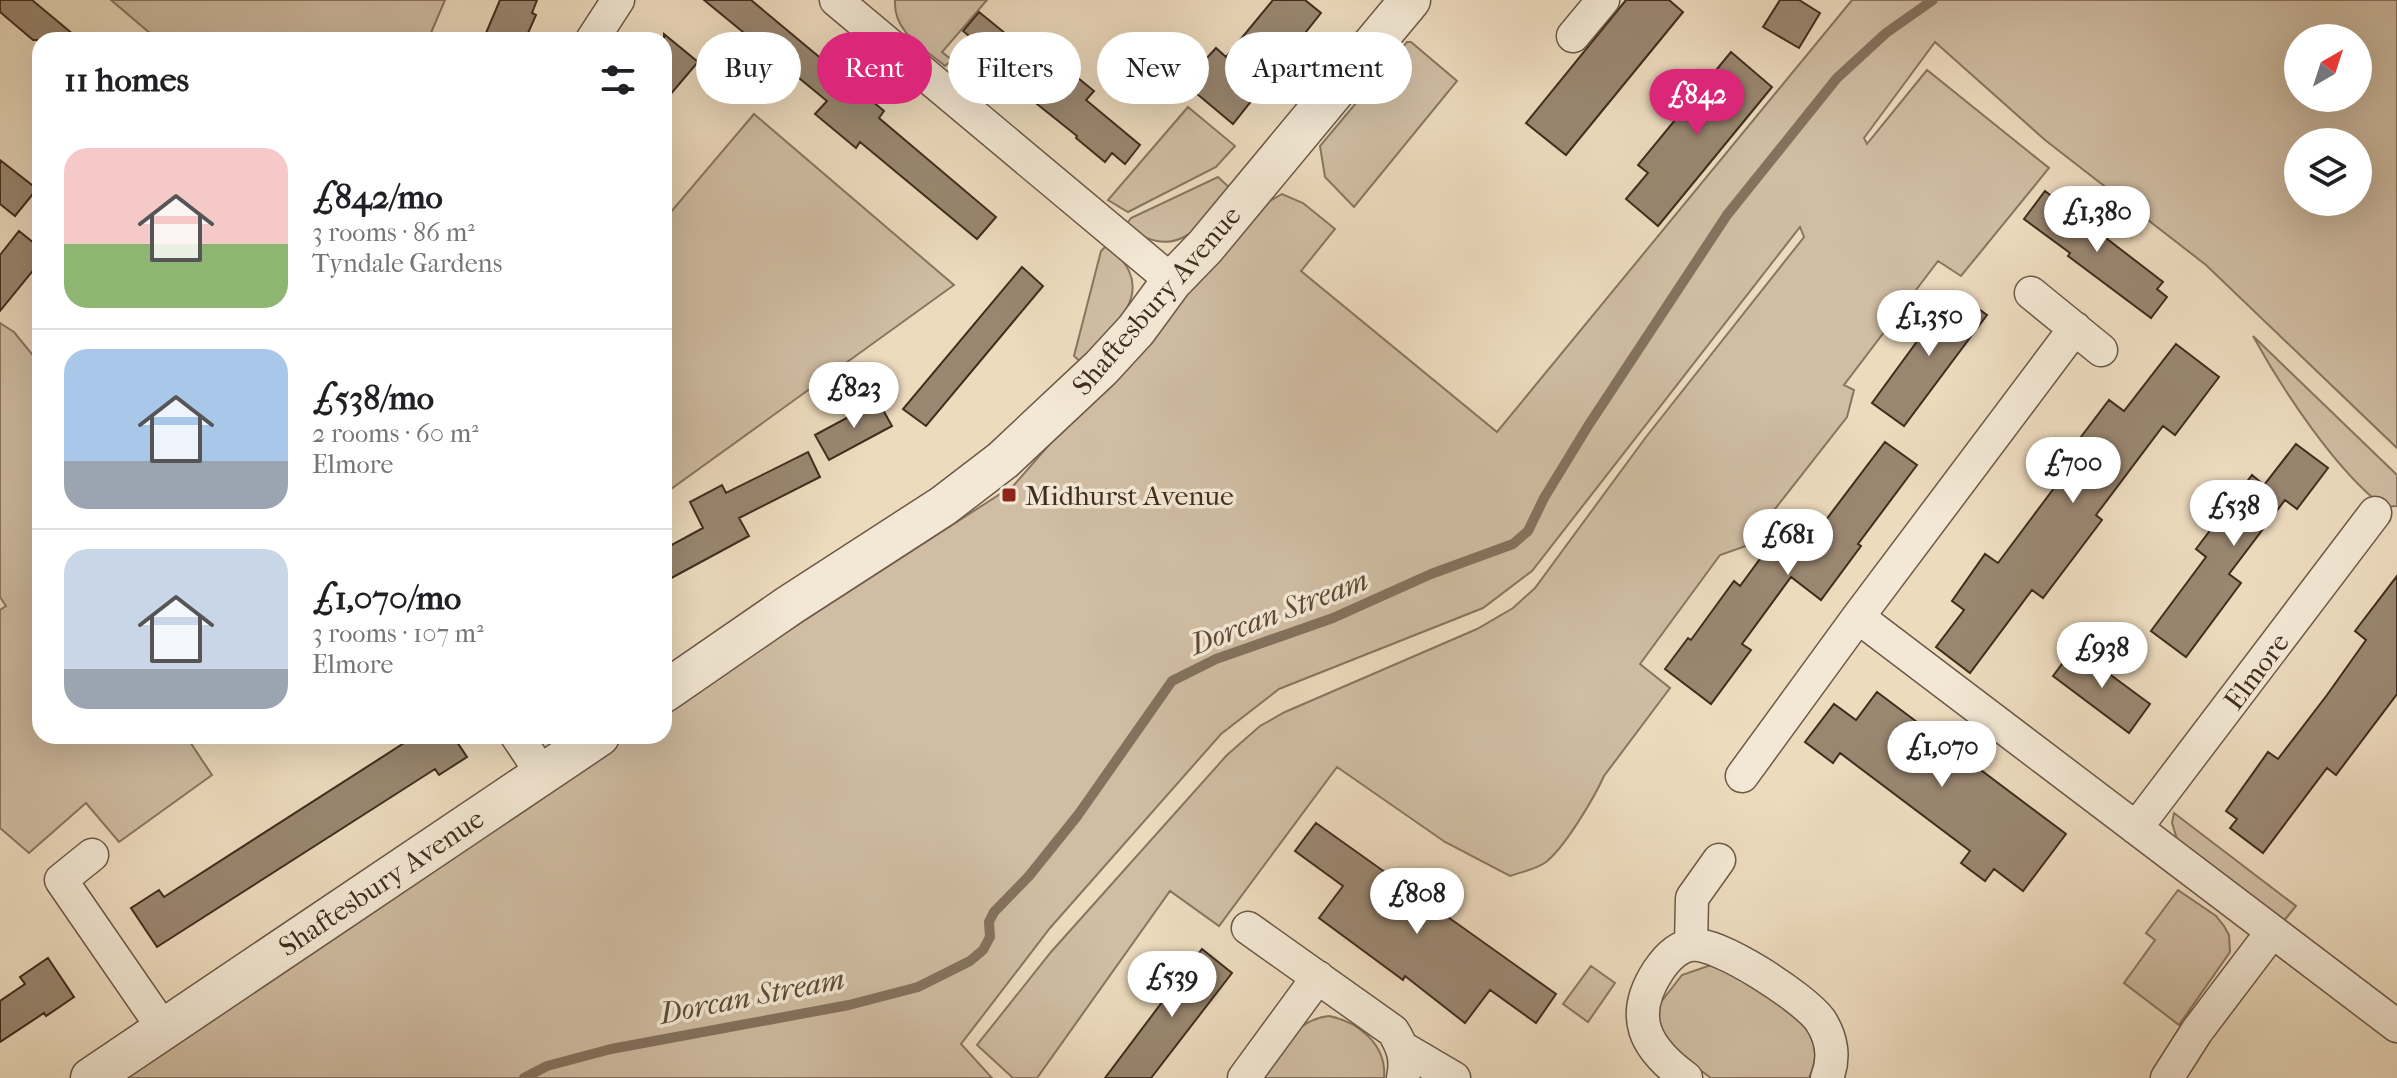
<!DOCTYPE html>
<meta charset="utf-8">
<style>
:root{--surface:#fff;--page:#f2f2f2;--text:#202124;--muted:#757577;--line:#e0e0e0;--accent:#db2777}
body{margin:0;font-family:"IM FELL French Canon",serif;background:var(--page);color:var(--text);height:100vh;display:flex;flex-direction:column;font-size:30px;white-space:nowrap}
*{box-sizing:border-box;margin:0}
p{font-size:26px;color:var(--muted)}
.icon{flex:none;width:44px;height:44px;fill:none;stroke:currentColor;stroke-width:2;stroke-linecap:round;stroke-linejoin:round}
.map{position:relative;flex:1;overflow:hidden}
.details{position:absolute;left:32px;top:32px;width:640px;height:712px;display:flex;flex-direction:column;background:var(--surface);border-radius:24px;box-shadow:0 8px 32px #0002}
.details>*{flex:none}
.top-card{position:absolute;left:696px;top:32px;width:760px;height:72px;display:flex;gap:16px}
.needle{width:52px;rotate:39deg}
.controls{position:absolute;left:2284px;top:24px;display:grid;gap:16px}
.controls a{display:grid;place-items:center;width:88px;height:88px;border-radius:50%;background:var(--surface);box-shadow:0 8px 32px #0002;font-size:40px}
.price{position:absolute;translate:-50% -68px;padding:0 18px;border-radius:28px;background:#fff;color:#222;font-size:26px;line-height:52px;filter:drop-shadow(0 2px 4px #0008)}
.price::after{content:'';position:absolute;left:50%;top:48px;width:24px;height:18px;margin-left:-12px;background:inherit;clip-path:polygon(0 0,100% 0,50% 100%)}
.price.selected{background:var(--accent);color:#fff}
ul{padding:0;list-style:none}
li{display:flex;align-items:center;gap:24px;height:200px;padding:0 32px}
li+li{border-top:2px solid var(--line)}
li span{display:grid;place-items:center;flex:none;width:224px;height:160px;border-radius:24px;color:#555}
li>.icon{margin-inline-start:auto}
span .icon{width:96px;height:96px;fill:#fffc;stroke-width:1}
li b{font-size:34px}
h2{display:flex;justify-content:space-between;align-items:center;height:96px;padding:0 32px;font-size:34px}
.pill{padding:0 28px;border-radius:36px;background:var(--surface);box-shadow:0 8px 32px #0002;font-size:28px;line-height:72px}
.pill.selected{background:var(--accent);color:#fff}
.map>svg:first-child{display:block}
.green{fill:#d0bda3;stroke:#887560;stroke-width:2;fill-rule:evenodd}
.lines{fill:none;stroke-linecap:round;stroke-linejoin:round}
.stream{stroke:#85725e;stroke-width:10}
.building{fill:#9a8771;stroke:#412d1e;stroke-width:2}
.minor-casing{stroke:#6c5846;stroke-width:35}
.tertiary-casing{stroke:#6c5846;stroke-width:43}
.minor{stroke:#f3e8d5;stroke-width:32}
.tertiary{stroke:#f3e8d5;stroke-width:40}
.poi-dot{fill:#8f2418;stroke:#f3e8d5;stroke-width:3}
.labels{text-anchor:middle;stroke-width:7;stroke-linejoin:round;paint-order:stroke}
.street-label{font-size:28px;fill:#412d1e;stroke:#f3e8d5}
.poi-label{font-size:28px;fill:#412d1e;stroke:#f3e8d5;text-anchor:start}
.water-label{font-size:30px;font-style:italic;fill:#5e4a38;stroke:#f3e8d5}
</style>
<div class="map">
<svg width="2397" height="1078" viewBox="0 0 2397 1078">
<rect width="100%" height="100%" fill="#eddbbe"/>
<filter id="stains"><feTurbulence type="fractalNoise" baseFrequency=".0025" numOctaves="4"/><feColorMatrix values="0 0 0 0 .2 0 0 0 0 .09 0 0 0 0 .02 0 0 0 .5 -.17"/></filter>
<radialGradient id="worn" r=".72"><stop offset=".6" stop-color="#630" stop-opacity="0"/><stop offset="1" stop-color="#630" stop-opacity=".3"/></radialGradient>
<!-- green -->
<path class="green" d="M 111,0 L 445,0 L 428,40 L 158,40 Z
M 895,0 L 987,0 L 942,52 L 952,60 L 945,66 C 923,48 893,32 895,0 Z
M 1852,0 L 2397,0 L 2397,448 L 2206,265 L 2045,140 L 1935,42 L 1864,138 L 1867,144 L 1927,70 L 2049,168 L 1961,276 L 1938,261 L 1844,385 L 1854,390 L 1847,417 L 1746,546 L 1720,555 L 1640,664 L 1670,688 L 1604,776 C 1594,798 1565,847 1546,862 C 1537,869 1521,872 1510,876 L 1445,842 L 1337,767 L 1219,926 L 1170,891 L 1037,1078 L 1013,1078 L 977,1045 L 1051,952 L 1227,755 L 1260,726 L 1285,712 L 1477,629 L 1513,608 L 1535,588 L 1646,437 L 1804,237 L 1800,227 L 1532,571 L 1483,608 L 1279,689 L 1221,734 L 1050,928 L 961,1044 L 992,1078 L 111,1078 L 341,922 L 626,736 L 664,736 L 664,711 L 1014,485 L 1223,246 L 1268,202 L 1282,194 L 1303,203 L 1335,229 L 1301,271 L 1497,432 ZM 2298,38 L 2358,38 L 2358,98 L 2298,98 ZM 2298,142 L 2358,142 L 2358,202 L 2298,202 Z
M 1407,42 L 1411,42 L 1457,81 L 1354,207 L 1325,177 L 1320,146 Z
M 1188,107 L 1235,146 L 1216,167 L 1128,212 L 1108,200 Z
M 754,114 L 954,285 L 664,494 L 664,220 Z
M 1218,177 L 1232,190 C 1201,226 1175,265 1126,225 L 1131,218 Z
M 1107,245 C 1163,290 1115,324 1082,363 L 1074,356 L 1101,251 Z
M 0,323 L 14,332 L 40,364 L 40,736 L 186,736 L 212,775 L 119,842 L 86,803 L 29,853 L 0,828 L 0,610 L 6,606 L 0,597 Z
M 2253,336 L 2397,475 L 2397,506 L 2384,507 C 2336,471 2282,389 2253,336 Z
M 2174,813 L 2296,906 L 2283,922 L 2177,839 L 2172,823 Z
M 2178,890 L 2216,916 L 2224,926 L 2229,935 L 2230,952 L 2179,1025 L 2124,983 L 2155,940 L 2146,933 Z
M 1591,966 L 1615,983 L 1588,1022 L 1563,1004 Z
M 1708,966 L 1719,966 L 1731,971 C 1768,997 1836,1024 1809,1078 L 1711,1078 L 1672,1049 L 1659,1026 L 1658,1013 L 1661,1002 L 1682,975 Z
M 1329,1016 C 1359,1022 1387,1045 1384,1078 L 1258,1078 C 1277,1053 1295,1019 1329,1016 Z"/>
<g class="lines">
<!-- stream -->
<path class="stream" d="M 524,1078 L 547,1066 L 611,1049 L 849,1005 L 918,987 L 970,961 L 983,950 L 990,937 L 989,922 L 994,912 L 1029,876 L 1078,815 L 1172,681 L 1216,659 L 1333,618 L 1431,574 L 1513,544 L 1528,531 L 1544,498 L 1588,426 L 1727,215 L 1837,78 L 1886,33 L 1933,0"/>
</g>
<!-- building -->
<path class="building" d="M 0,0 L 32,0 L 80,40 L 33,40 L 0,12 Z
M 500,0 L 537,0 L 532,13 L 536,15 L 525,40 L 483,40 Z
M 704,0 L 751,0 L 884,111 L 879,118 L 996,217 L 977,239 L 860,142 L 856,148 L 815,114 L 827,101 Z
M 1273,0 L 1305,0 L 1321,13 L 1233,124 L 1184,83 L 1216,48 L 1226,57 Z
M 1626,0 L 1669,0 L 1683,12 L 1566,155 L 1526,123 Z
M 1780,0 L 1799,0 L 1820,13 L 1799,48 L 1763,27 Z
M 979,12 L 1060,78 L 1067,69 L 1094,91 L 1086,100 L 1140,145 L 1125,164 L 1112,153 L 1105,162 L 1076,138 L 1077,136 L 968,49 L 975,41 L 963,31 Z
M 664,34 L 698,62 L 664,102 Z
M 1731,52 L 1772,87 L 1658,226 L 1626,199 L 1648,173 L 1638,165 Z
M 0,160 L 37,189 L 15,216 L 0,204 Z
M 2045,191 L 2163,282 L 2157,289 L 2167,297 L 2151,318 L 2068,256 L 2070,253 L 2024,219 Z
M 19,231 L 40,248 L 40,262 L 0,311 L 0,255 Z
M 1022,267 L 1043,286 L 926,426 L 903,409 Z
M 1954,291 L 1987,315 L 1904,426 L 1872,403 Z
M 2176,344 L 2219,377 L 2175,435 L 2163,426 L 2096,515 L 2102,520 L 2043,598 L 2032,590 L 1970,673 L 1936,647 L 1964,610 L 1952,601 L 1985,554 L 1998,563 L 2075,460 L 2068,454 L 2109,400 L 2124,411 Z
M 878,401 L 892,426 L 829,460 L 815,435 Z
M 1885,442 L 1917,465 L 1858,544 L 1861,546 L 1821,600 L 1791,577 L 1742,644 L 1751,650 L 1711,704 L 1665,669 L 1688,638 L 1691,640 L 1734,581 L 1740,586 L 1768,548 L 1791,566 Z
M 2296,444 L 2328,468 L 2297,509 L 2285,500 L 2229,574 L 2241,583 L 2186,657 L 2151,631 L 2206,557 L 2196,549 L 2252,475 L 2264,485 Z
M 808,452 L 820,477 L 739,518 L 749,536 L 664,582 L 664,549 L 703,528 L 690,502 L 722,485 L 726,493 Z
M 2397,576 L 2397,694 L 2336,775 L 2327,768 L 2263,853 L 2230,828 L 2237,819 L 2226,811 L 2268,752 L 2278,759 L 2327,695 L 2366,640 L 2355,631 Z
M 2074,648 L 2150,704 L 2129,733 L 2053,676 Z
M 1877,692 L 2066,834 L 2023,891 L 1994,869 L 1985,881 L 1961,863 L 1970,851 L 1840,753 L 1833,763 L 1805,742 L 1834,704 L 1856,720 Z
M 415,736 L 453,736 L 467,757 L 439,775 L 435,769 L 157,947 L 131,908 L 159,890 L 164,897 Z
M 1316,823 L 1556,994 L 1536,1023 L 1490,990 L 1465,1023 L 1405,976 L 1403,980 L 1319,918 L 1343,886 L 1295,851 Z
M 1202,949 L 1232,973 L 1151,1078 L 1105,1078 Z
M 48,958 L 74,997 L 46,1016 L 44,1013 L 0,1042 L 0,1001 L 25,984 L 20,977 Z"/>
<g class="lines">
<!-- minor casing -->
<g class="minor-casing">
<path id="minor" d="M 836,0 L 1172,281
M 1573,36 L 1603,0
M 592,40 L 618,0
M 2031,293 L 2101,350
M 1858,617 L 2397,1026
M 517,736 L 543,775
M 1742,776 L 1858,617 L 2075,328
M 2136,828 L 2375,513
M 92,855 L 61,880 L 163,1028
M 1248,928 L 1393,1031 C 1403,1047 1407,1059 1403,1078
M 1691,945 L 1692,898 L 1719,860
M 1403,1048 L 1454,1078
M 1244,1078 L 1318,977
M 1686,1078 C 1645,1048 1628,1017 1658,971 C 1666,959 1677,947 1691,945 C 1718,941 1804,998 1820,1020 C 1832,1038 1835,1058 1827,1078
M 2167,1078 L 2197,1031 L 2272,932"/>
</g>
<!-- tertiary casing -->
<g class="tertiary-casing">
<path id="tertiary" d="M 664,692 L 790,605 L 943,506 L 1003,460 L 1101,368 L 1136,330 L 1172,281 L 1205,247 L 1410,0
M 91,1078 L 599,736"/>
</g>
<!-- minor -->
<use href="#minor" class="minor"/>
<!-- tertiary -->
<use href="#tertiary" class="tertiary"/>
</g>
<!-- markers -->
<rect class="poi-dot" x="1001" y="487" width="16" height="16" rx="4"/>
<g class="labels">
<!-- street labels -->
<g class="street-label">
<text transform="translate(1156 300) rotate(-49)" y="10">Shaftesbury Avenue</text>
<text transform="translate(2256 671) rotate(-53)" y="10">Elmore</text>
<text transform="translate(381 882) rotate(-34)" y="10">Shaftesbury Avenue</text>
</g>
<!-- poi labels -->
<g class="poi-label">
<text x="1025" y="505">Midhurst Avenue</text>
</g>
<!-- water labels -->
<g class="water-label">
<text transform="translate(1279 612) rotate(-21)" y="10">Dorcan Stream</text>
<text transform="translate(752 996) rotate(-11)" y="10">Dorcan Stream</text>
</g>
</g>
<rect width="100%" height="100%" filter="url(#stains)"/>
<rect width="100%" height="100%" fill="url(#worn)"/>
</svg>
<div class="controls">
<a><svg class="needle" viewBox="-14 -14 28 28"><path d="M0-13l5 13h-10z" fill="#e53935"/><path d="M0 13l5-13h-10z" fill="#757577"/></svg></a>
<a><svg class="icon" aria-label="layers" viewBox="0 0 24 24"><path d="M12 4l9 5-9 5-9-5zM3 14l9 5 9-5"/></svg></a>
</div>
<b class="price selected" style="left:1697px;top:137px">£842</b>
<b class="price" style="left:2097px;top:254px">£1,380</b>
<b class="price" style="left:1929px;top:358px">£1,350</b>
<b class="price" style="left:854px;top:430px">£823</b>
<b class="price" style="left:2073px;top:505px">£700</b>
<b class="price" style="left:2234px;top:548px">£538</b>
<b class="price" style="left:1788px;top:577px">£681</b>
<b class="price" style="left:2102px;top:690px">£938</b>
<b class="price" style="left:1942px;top:789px">£1,070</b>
<b class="price" style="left:1417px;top:936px">£808</b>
<b class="price" style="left:1172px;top:1019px">£539</b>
<div class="top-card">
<a class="pill">Buy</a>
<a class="pill selected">Rent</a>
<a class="pill">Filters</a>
<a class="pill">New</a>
<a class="pill">Apartment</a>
</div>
<section class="details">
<h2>11 homes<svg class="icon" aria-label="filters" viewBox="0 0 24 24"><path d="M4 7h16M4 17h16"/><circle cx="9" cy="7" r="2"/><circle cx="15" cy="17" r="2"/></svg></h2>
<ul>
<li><span style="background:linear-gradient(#f6c9c9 60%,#8fb573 0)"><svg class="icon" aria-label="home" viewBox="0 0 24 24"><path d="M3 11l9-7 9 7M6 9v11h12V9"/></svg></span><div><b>£842/mo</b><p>3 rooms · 86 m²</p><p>Tyndale Gardens</p></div></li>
<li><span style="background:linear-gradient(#a9c7e8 70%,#9aa5b1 0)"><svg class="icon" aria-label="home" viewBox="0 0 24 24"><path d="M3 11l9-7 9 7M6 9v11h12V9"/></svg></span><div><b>£538/mo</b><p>2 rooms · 60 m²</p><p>Elmore</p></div></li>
<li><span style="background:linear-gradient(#c9d6e8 75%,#9aa5b1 0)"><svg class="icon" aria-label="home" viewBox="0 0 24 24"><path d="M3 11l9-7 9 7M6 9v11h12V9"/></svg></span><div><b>£1,070/mo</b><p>3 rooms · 107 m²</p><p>Elmore</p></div></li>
</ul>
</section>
</div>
